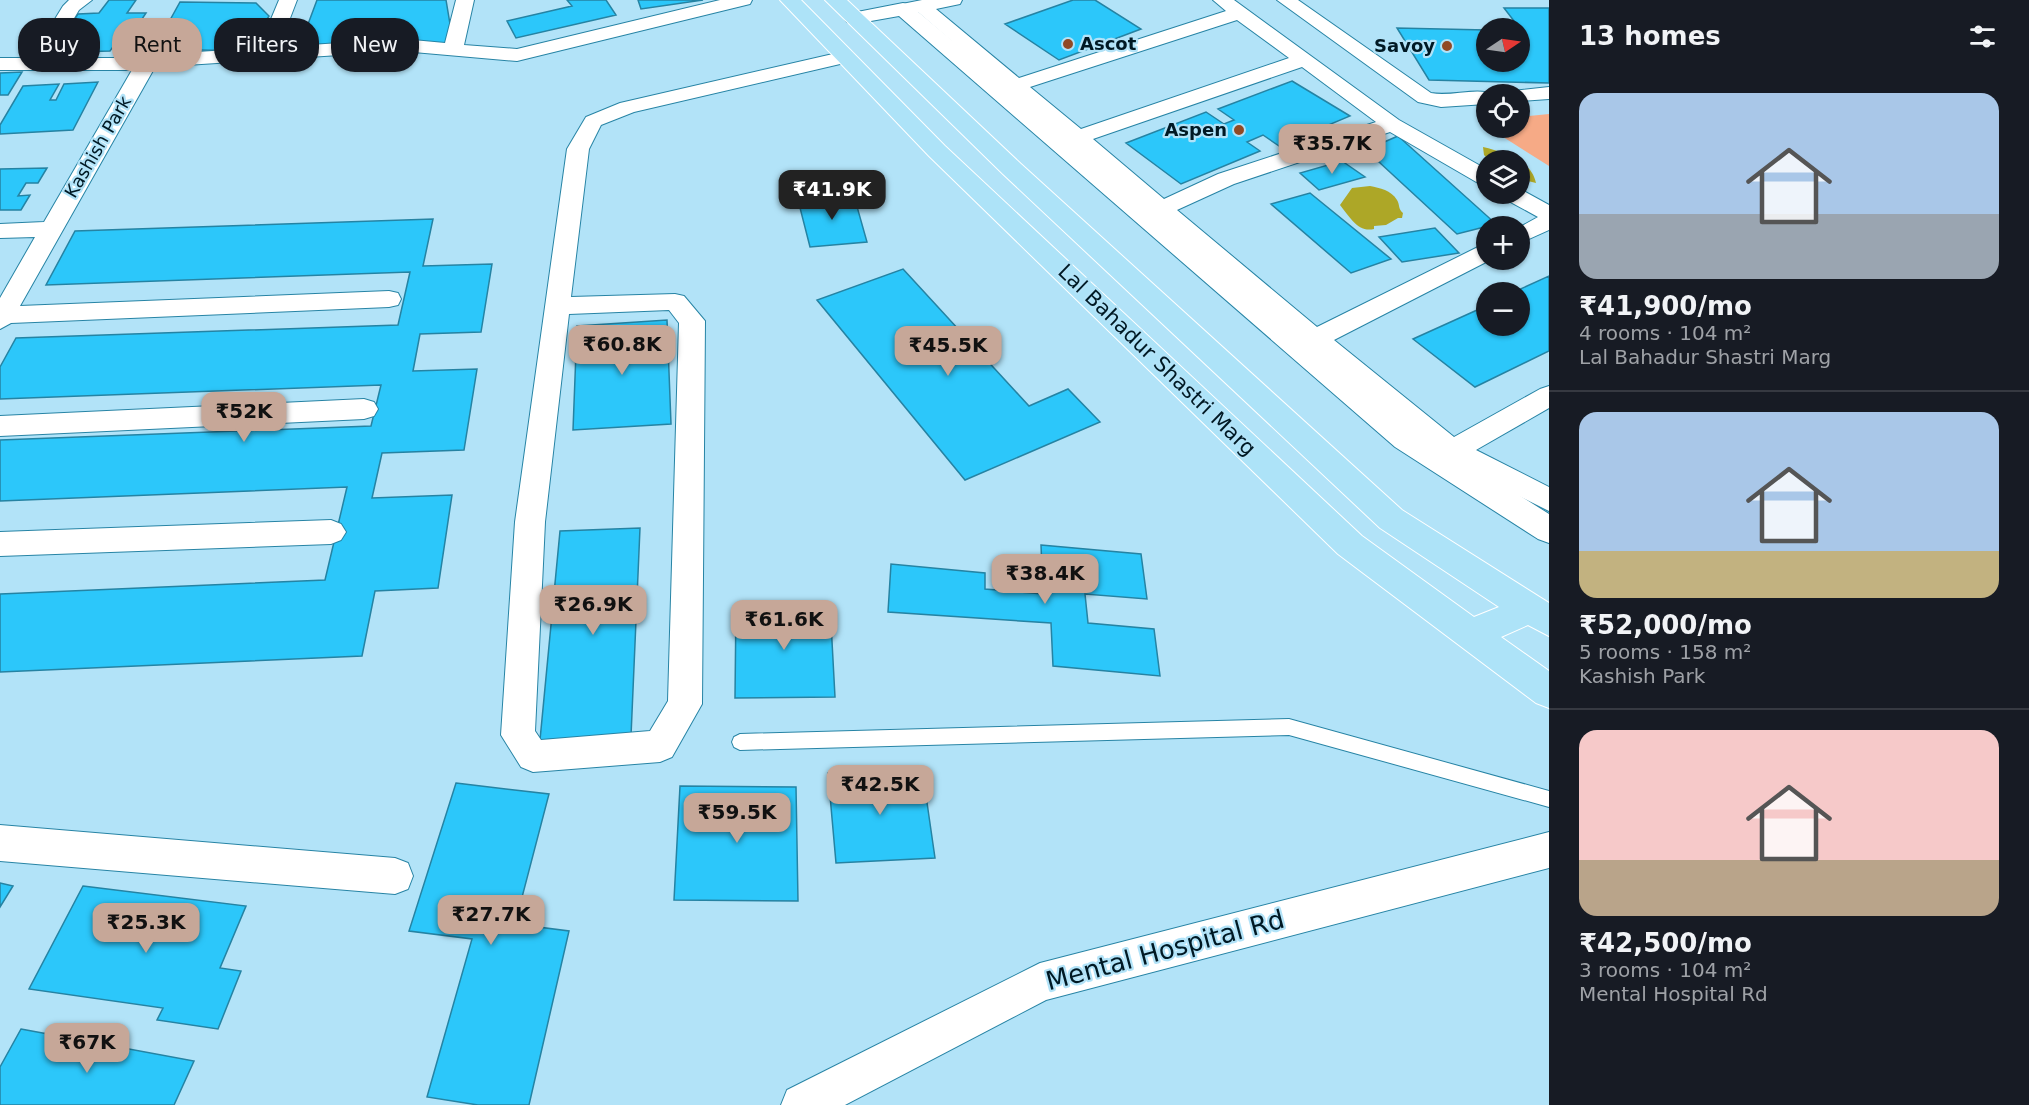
<!DOCTYPE html>
<meta charset="utf-8">
<style>
:root{--surface:#171b24;--page:#20242c;--text:#f1f3f6;--muted:#9ea1a6;--line:#363941;--accent:#c6a798}
body{margin:0;font-family:"DejaVu Sans",sans-serif;background:var(--page);color:var(--text);height:100vh;display:flex;flex-direction:column;font-size:22px;white-space:nowrap}
*{box-sizing:border-box;margin:0}
p{font-size:20px;color:var(--muted)}
.icon{flex:none;width:33px;height:33px;fill:none;stroke:currentColor;stroke-width:2;stroke-linecap:round;stroke-linejoin:round}
.map{position:relative;flex:1;overflow:hidden}
.sheet{display:flex;flex-direction:column;background:var(--surface);width:480px}
.sheet>*{flex:none}
.hud{position:absolute;left:18px;top:18px;width:570px;height:54px;display:flex;gap:12px}
.needle{width:39px;rotate:77deg}
.fabs{position:absolute;left:1476px;top:18px;display:grid;gap:12px}
.fabs a{display:grid;place-items:center;width:54px;height:54px;border-radius:50%;background:var(--surface);box-shadow:0 2px 4px #0004;font-size:30px}
.price{position:absolute;translate:-50% -51px;padding:0 14px;border-radius:12px;background:var(--accent);color:#111;font-size:20px;line-height:39px;filter:drop-shadow(0 2px 3px #0008)}
.price::after{content:'';position:absolute;left:50%;top:36px;width:18px;height:14px;margin-left:-9px;background:inherit;clip-path:polygon(0 0,100% 0,50% 100%)}
.price.current{background:#222;color:#fff}
ul{padding:0;list-style:none}
li{display:grid;align-content:center;gap:12px;height:318px;padding:0 30px}
li+li{border-top:2px solid var(--line)}
li span{display:grid;place-items:center;height:186px;border-radius:18px;color:#555}
li>.icon{margin-inline-start:auto}
span .icon{width:108px;height:108px;fill:#fffc;stroke-width:1}
li b{font-size:26px}
h2{display:flex;justify-content:space-between;align-items:center;height:72px;padding:0 30px;font-size:26px}
.pill{padding:0 21px;border-radius:24px;background:var(--surface);box-shadow:0 2px 4px #0004;font-size:21px;line-height:54px}
.pill.current{background:var(--accent);color:#111}
main{display:flex;flex:1;min-height:0}
.map>svg:first-child{display:block}
.green{fill:#f6aa86}
.water{fill:#ada727}
.building{fill:#2cc7fa;stroke:#2583a3;stroke-width:1.5}
.lines{fill:none;stroke-linecap:round;stroke-linejoin:round}
.service-casing{stroke:#2784a5;stroke-width:2}
.minor-casing{stroke:#2784a5;stroke-width:2}
.tertiary-casing{stroke:#2784a5;stroke-width:2}
.primary-casing{stroke:#fff;stroke-width:2}
.service{fill:#fff;fill-rule:evenodd}
.minor{fill:#fff;fill-rule:evenodd}
.tertiary{fill:#fff;fill-rule:evenodd}
.primary{fill:#ade3f8;fill-rule:evenodd}
.poi-dot{fill:#914a25;stroke:#b2e3f8;stroke-width:2}
.labels{text-anchor:middle;stroke-width:4.5;stroke-linejoin:round;paint-order:stroke}
.far-poi-label{font-size:18px;font-weight:bold;fill:#001924;stroke:#b2e3f8;text-anchor:end}
.far-street-label{font-size:18px;fill:#001924;stroke:#b2e3f8}
.street-label{font-size:21px;fill:#001924;stroke:#b2e3f8}
.near-street-label{font-size:26px;fill:#001924;stroke:#b2e3f8}
</style>
<main>
<div class="map">
<svg width="1549" height="1105" viewBox="0 0 1549 1105">
<rect width="100%" height="100%" fill="#b2e3f8"/>
<!-- green -->
<path class="green" d="M 1549,114 L 1549,166 L 1489,128 L 1520,128 L 1520,117 Z"/>
<!-- water -->
<path class="water" d="M 1483,147 C 1503,152 1531,159 1536,183 L 1520,179 L 1520,160 L 1489,160 L 1484,155 Z
M 1370,186 C 1380,188 1391,190 1397,200 C 1400,205 1398,209 1403,213 L 1402,218 L 1398,218 L 1386,225 L 1374,226 L 1374,229 C 1358,233 1349,216 1340,205 L 1352,188 Z"/>
<!-- building -->
<path class="building" d="M 109,0 L 136,0 L 127,13 L 146,13 L 140,22 L 149,22 L 145,28 L 163,28 L 153,44 L 115,44 L 110,51 L 77,52 L 80,47 L 54,48 L 78,14 L 99,13 Z
M 317,0 L 446,0 L 454,48 L 298,51 Z
M 567,0 L 606,0 L 616,15 L 516,38 L 507,21 L 572,6 Z
M 638,0 L 703,0 L 641,9 Z
M 1073,0 L 1095,0 L 1141,29 L 1059,60 L 1005,24 Z
M 180,2 L 256,3 L 269,16 L 247,51 L 154,49 Z
M 1504,8 L 1549,8 L 1549,83 L 1429,80 L 1397,28 L 1486,30 L 1486,62 L 1520,62 L 1521,30 Z
M 22,72 L 8,95 L 0,95 L 0,73 Z
M 1292,81 L 1350,116 L 1279,146 L 1263,135 L 1247,142 L 1260,151 L 1181,184 L 1126,143 L 1206,112 L 1224,124 L 1234,120 L 1218,109 Z
M 98,82 L 73,130 L 0,134 L 0,125 L 23,86 L 59,84 L 50,100 L 56,100 L 64,84 Z
M 1398,136 L 1496,224 L 1457,234 L 1366,150 Z
M 1342,161 L 1365,177 L 1319,190 L 1300,173 Z
M 47,168 L 38,183 L 26,183 L 18,196 L 30,195 L 21,210 L 0,210 L 0,169 Z
M 1310,193 L 1391,259 L 1351,273 L 1271,204 Z
M 854,196 L 867,242 L 810,247 L 798,200 Z
M 433,219 L 423,266 L 492,264 L 481,332 L 420,334 L 413,371 L 477,369 L 464,450 L 382,453 L 372,498 L 452,495 L 438,588 L 375,591 L 362,656 L 0,672 L 0,594 L 325,580 L 347,487 L 0,501 L 0,440 L 371,426 L 381,385 L 0,399 L 0,367 L 16,338 L 398,325 L 410,272 L 46,285 L 75,231 Z
M 1435,228 L 1459,253 L 1402,262 L 1379,237 Z
M 903,269 L 1029,406 L 1068,389 L 1100,422 L 965,480 L 817,300 Z
M 1549,276 L 1549,351 L 1475,387 L 1413,339 L 1486,306 L 1486,326 L 1520,326 L 1520,292 L 1514,292 Z
M 667,320 L 671,424 L 573,430 L 577,326 Z
M 640,528 L 631,736 L 540,740 L 560,531 Z
M 1041,545 L 1141,554 L 1147,599 L 1085,594 L 1088,623 L 1154,629 L 1160,676 L 1053,666 L 1051,623 L 888,612 L 891,564 L 985,573 L 985,589 L 1043,594 Z
M 830,604 L 835,697 L 735,698 L 736,605 Z
M 922,768 L 935,858 L 836,863 L 828,773 Z
M 456,783 L 549,794 L 515,924 L 569,931 L 529,1105 L 478,1105 L 427,1097 L 472,939 L 409,931 Z
M 680,786 L 796,787 L 798,901 L 674,900 Z
M 0,883 L 13,886 L 0,907 Z
M 83,886 L 246,906 L 220,968 L 241,971 L 218,1029 L 157,1020 L 163,1008 L 29,989 Z
M 21,1029 L 194,1061 L 174,1105 L 0,1105 L 0,1067 Z"/>
<g class="lines">
<!-- service casing -->
<g class="service-casing">
<path id="service" d="M 1289,719 L 1549,791 L 1549,807 L 1289,735 L 740,750 L 734,747 L 732,742 L 734,737 L 740,734 Z"/>
</g>
<!-- minor casing -->
<g class="minor-casing">
<path id="minor" d="M 69,0 L 92,0 L 79,10 L 50,58 L 141,58 L 150,55 L 259,48 L 279,0 L 297,0 L 279,47 L 402,39 L 445,43 L 456,0 L 474,0 L 464,45 L 517,49 L 720,0 L 752,0 L 750,4 L 517,61 L 402,51 L 155,67 L 20,306 L 389,291 L 398,293 L 401,299 L 398,305 L 389,307 L 11,323 L 0,329 L 0,298 L 35,237 L 0,238 L 0,224 L 44,222 L 132,70 L 0,70 L 0,58 L 31,58 L 63,6 Z
M 922,0 L 962,0 L 960,4 L 936,9 L 1019,78 L 1226,11 L 1213,0 L 1234,0 L 1399,120 L 1486,169 L 1486,185 L 1478,183 L 1390,132 L 1234,184 L 1177,210 L 1317,327 L 1478,247 L 1486,245 L 1486,260 L 1490,260 L 1334,340 L 1454,437 L 1540,389 L 1549,386 L 1549,408 L 1476,450 L 1549,487 L 1549,511 L 1442,458 L 1287,329 L 918,12 L 902,12 L 900,8 L 902,4 ZM 1237,20 L 1289,58 L 1081,129 L 1030,87 ZM 1302,67 L 1376,122 L 1218,174 L 1164,199 L 1093,139 Z
M 1277,0 L 1298,0 L 1431,93 C 1451,97 1475,87 1494,94 L 1486,94 L 1486,104 L 1441,107 L 1418,102 Z
M 846,51 L 853,53 L 856,57 L 853,61 L 634,112 L 601,125 L 589,149 L 571,297 L 675,294 L 684,296 L 705,321 L 702,704 L 672,757 L 660,762 L 533,772 L 521,767 L 501,735 L 515,522 L 567,149 L 586,117 L 620,103 ZM 669,310 L 679,323 L 668,701 L 650,731 L 541,740 L 535,731 L 545,522 L 569,314 Z
M 1549,87 L 1549,99 L 1520,101 L 1520,94 L 1510,94 L 1513,91 Z
M 1520,189 L 1549,205 L 1549,230 L 1520,243 L 1520,227 L 1538,217 L 1505,199 L 1502,194 L 1520,194 Z
M 364,399 L 374,402 L 378,409 L 374,416 L 364,419 L 0,436 L 0,416 Z
M 331,520 L 341,524 L 346,532 L 341,540 L 331,544 L 0,556 L 0,532 Z
M 0,825 L 395,858 L 408,863 L 413,876 L 408,889 L 395,894 L 0,861 Z
M 1549,832 L 1549,868 L 1046,1000 L 845,1105 L 781,1105 L 787,1090 L 1040,963 Z"/>
</g>
<!-- tertiary casing -->
<g class="tertiary-casing">
<path id="tertiary" d="M 903,3 L 910,5 L 1417,431 L 1549,514 L 1549,543 L 1538,539 L 1395,447 L 899,16 L 854,24 L 847,22 L 844,18 L 847,14 Z"/>
</g>
<!-- primary casing -->
<g class="primary-casing">
<path id="primary" d="M 780,0 L 801,0 L 945,146 L 1362,536 L 1474,617 L 1499,607 L 1380,528 L 1003,174 L 825,0 L 847,0 L 1021,164 L 1402,510 L 1549,603 L 1549,636 L 1528,625 L 1501,637 L 1549,671 L 1549,708 L 1536,703 L 1338,554 L 929,156 Z"/>
</g>
<!-- service -->
<use href="#service" class="service"/>
<!-- minor -->
<use href="#minor" class="minor"/>
<!-- tertiary -->
<use href="#tertiary" class="tertiary"/>
<!-- primary -->
<use href="#primary" class="primary"/>
</g>
<!-- markers -->
<g class="poi-dot">
<circle cx="1068" cy="44" r="6"/>
<circle cx="1447" cy="46" r="6"/>
<circle cx="1239" cy="130" r="6"/>
</g>
<g class="labels">
<!-- far-poi labels -->
<g class="far-poi-label">
<text x="1080" y="50" text-anchor="start">Ascot</text>
<text x="1435" y="52">Savoy</text>
<text x="1227" y="136">Aspen</text>
</g>
<!-- far-street labels -->
<g class="far-street-label">
<text transform="translate(98 147) rotate(-60)" y="6">Kashish Park</text>
</g>
<!-- street labels -->
<g class="street-label">
<text transform="translate(1157 360) rotate(44)" y="7">Lal Bahadur Shastri Marg</text>
</g>
<!-- near-street labels -->
<g class="near-street-label">
<text transform="translate(1165 950) rotate(-15)" y="9">Mental Hospital Rd</text>
</g>
</g>
</svg>
<div class="fabs">
<a><svg class="needle" viewBox="-14 -14 28 28"><path d="M0-13l5 13h-10z" fill="#e53935"/><path d="M0 13l5-13h-10z" fill="#9ea1a6"/></svg></a>
<a><svg class="icon" aria-label="locate" viewBox="0 0 24 24"><circle cx="12" cy="12" r="6"/><path d="M12 2v4M12 18v4M2 12h4M18 12h4"/></svg></a>
<a><svg class="icon" aria-label="layers" viewBox="0 0 24 24"><path d="M12 4l9 5-9 5-9-5zM3 14l9 5 9-5"/></svg></a>
<a>+</a>
<a>−</a>
</div>
<b class="price" style="left:1332px;top:175px">₹35.7K</b>
<b class="price current" style="left:832px;top:221px">₹41.9K</b>
<b class="price" style="left:622px;top:376px">₹60.8K</b>
<b class="price" style="left:948px;top:377px">₹45.5K</b>
<b class="price" style="left:244px;top:443px">₹52K</b>
<b class="price" style="left:1045px;top:605px">₹38.4K</b>
<b class="price" style="left:593px;top:636px">₹26.9K</b>
<b class="price" style="left:784px;top:651px">₹61.6K</b>
<b class="price" style="left:880px;top:816px">₹42.5K</b>
<b class="price" style="left:737px;top:844px">₹59.5K</b>
<b class="price" style="left:491px;top:946px">₹27.7K</b>
<b class="price" style="left:146px;top:954px">₹25.3K</b>
<b class="price" style="left:87px;top:1074px">₹67K</b>
<div class="hud">
<a class="pill">Buy</a>
<a class="pill current">Rent</a>
<a class="pill">Filters</a>
<a class="pill">New</a>
</div>
</div>
<section class="sheet">
<h2>13 homes<svg class="icon" aria-label="filters" viewBox="0 0 24 24"><path d="M4 7h16M4 17h16"/><circle cx="9" cy="7" r="2"/><circle cx="15" cy="17" r="2"/></svg></h2>
<ul>
<li><span style="background:linear-gradient(#a9c7e8 65%,#9aa5b1 0)"><svg class="icon" aria-label="home" viewBox="0 0 24 24"><path d="M3 11l9-7 9 7M6 9v11h12V9"/></svg></span><div><b>₹41,900/mo</b><p>4 rooms · 104 m²</p><p>Lal Bahadur Shastri Marg</p></div></li>
<li><span style="background:linear-gradient(#a9c7e8 75%,#c2b280 0)"><svg class="icon" aria-label="home" viewBox="0 0 24 24"><path d="M3 11l9-7 9 7M6 9v11h12V9"/></svg></span><div><b>₹52,000/mo</b><p>5 rooms · 158 m²</p><p>Kashish Park</p></div></li>
<li><span style="background:linear-gradient(#f6c9c9 70%,#b9a48a 0)"><svg class="icon" aria-label="home" viewBox="0 0 24 24"><path d="M3 11l9-7 9 7M6 9v11h12V9"/></svg></span><div><b>₹42,500/mo</b><p>3 rooms · 104 m²</p><p>Mental Hospital Rd</p></div></li>
</ul>
</section>
</main>
